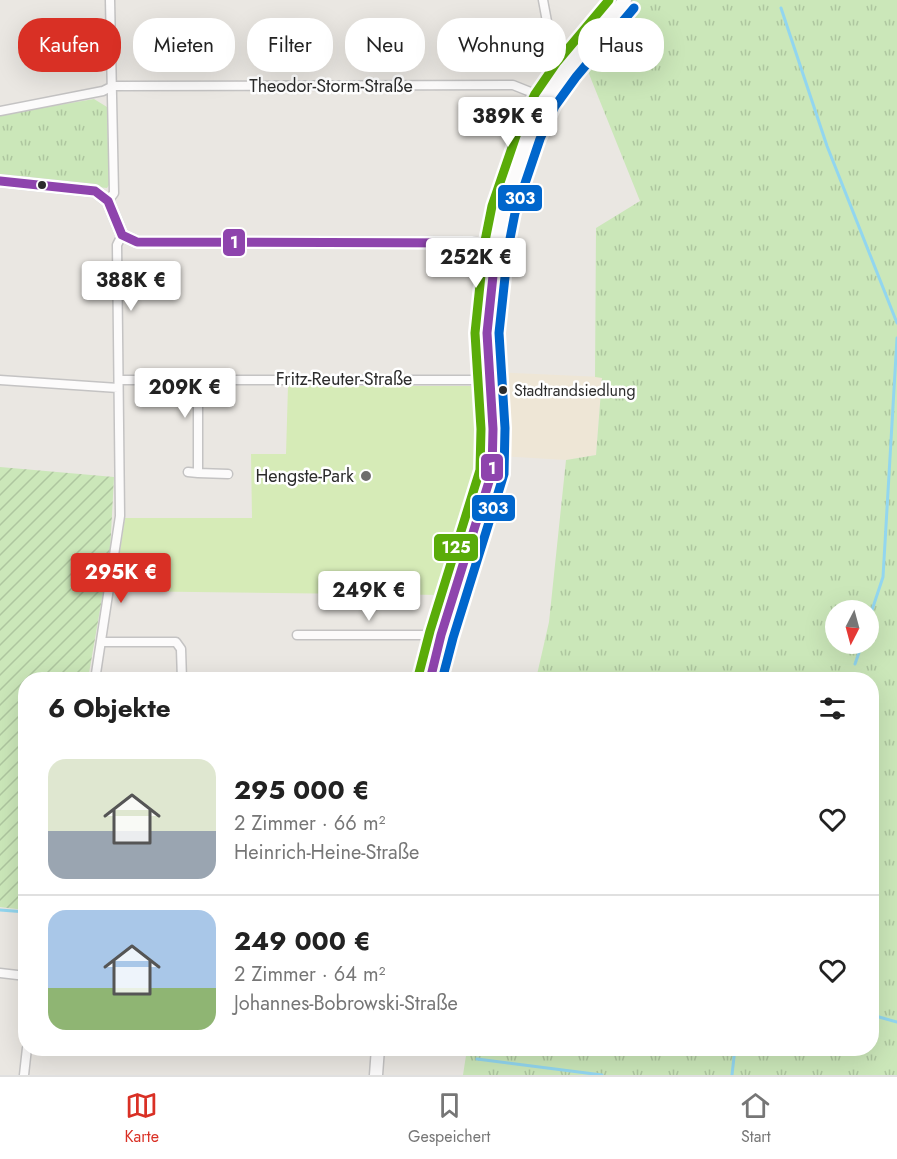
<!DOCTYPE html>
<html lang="de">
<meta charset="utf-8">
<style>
:root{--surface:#fff;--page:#f2f2f2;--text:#222;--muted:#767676;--line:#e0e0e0;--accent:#d93025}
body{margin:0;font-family:Jost,sans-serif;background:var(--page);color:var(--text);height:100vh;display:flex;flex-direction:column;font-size:22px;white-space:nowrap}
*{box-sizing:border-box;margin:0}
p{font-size:20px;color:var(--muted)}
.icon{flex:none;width:33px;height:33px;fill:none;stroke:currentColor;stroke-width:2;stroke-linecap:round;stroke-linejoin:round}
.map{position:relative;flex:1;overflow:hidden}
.side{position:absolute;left:18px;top:672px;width:861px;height:384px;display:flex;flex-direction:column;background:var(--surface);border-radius:24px;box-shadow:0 6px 24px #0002}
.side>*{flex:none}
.banner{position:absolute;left:18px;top:18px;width:861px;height:54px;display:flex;gap:12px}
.needle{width:39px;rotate:186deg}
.fabs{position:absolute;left:825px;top:600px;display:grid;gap:12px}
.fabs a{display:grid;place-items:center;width:54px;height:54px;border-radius:50%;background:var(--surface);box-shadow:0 6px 24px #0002;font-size:30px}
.price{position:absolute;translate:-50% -51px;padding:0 14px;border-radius:6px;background:#fff;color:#222;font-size:20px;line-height:39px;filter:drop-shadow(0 2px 3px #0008)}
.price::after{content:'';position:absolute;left:50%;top:36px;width:18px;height:14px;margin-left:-9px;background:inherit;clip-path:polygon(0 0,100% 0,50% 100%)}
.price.on{background:var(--accent);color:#fff}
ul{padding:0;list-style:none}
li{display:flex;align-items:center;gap:18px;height:150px;padding:0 30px}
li+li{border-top:2px solid var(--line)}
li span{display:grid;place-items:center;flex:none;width:168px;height:120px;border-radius:18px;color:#555}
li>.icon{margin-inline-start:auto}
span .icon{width:72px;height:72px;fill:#fffc;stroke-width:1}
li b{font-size:26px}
h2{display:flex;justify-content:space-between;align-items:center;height:72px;padding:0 30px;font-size:26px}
.chip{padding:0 21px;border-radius:24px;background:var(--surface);box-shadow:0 6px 24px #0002;font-size:21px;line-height:54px}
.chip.on{background:var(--accent);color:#fff}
.menu{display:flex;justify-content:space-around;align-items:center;height:84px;border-top:2px solid var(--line);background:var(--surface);font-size:16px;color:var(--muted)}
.menu a{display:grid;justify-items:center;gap:3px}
.menu .on{color:var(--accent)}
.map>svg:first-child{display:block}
.education{fill:#eee6d6}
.grass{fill:url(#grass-tufts);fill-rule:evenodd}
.garden{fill:url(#garden-furrows)}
.pitch{fill:#d6ebb7}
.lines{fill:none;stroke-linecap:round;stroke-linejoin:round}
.stream{stroke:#92d6ef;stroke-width:3}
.minor-casing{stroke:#c4c3c3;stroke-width:11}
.tertiary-casing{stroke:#c4c3c3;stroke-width:14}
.secondary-casing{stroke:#c4c3c3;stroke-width:15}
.minor{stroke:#fcfbfb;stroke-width:8}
.tertiary{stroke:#fcfbfb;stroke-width:10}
.secondary{stroke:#fcfbfb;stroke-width:12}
.bus-1-casing{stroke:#fff;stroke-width:14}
.bus-2-casing{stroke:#fff;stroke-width:14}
.bus-3-casing{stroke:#fff;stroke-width:14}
.bus-1{stroke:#8e44ad;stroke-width:9}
.bus-2{stroke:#06c;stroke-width:9}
.bus-3{stroke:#5aac09;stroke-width:9}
.bus-dot{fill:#2c2c2c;stroke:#fff;stroke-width:2}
.poi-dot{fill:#6e6d6c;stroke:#fff;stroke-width:2}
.labels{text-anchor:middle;stroke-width:5;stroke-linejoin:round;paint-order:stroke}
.bus-label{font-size:16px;fill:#2c2c2c;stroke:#fff;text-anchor:start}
.street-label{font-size:18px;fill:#2c2c2c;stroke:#fff}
.poi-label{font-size:18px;fill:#2c2c2c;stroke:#fff;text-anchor:end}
.line-badge{stroke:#fff;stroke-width:2}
.badge-label{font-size:16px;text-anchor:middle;font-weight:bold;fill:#fff}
</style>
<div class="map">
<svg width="897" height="1075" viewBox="0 0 897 1075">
<defs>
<pattern id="grass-tufts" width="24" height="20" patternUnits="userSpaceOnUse" patternTransform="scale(1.5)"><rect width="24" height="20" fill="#cbe7b9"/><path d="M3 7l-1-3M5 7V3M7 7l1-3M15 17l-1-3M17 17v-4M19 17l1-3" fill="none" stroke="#aec69f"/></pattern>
<pattern id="garden-furrows" width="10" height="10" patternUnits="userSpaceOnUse" patternTransform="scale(1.5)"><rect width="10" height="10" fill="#cbe7b9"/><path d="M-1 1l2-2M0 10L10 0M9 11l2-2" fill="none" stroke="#aec69f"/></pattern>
</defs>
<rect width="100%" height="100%" fill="#eae7e2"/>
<!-- education -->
<path class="education" d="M 494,372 L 602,377 L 596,455 L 566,460 L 499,456 L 498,417 Z"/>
<!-- grass -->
<path class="grass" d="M 632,0 L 897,0 L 897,1075 L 463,1075 L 467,1049 L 872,1048 L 872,680 L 536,679 L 549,622 L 566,460 L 596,455 L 602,378 L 595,377 L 596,228 L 640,201 L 583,59 ZM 836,610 L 868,610 L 868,644 L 836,644 Z
M 94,99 L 107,107 L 109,185 L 107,188 L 0,177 L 0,115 Z"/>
<!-- garden -->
<path class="garden" d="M 0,467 L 114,477 L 110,552 L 88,679 L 26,680 L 25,910 L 0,907 Z"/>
<!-- pitch -->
<path class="pitch" d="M 288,386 L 480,386 C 483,411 486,436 484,461 C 481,506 460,552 445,595 L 114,591 L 125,518 L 252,518 L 251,454 L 286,454 Z"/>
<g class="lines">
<!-- stream -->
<path class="stream" d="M 781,8 L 827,146 L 897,323
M 868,622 L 883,577 L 897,338
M 855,664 L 862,644
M 0,910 L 26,912
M 872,1015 L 897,1022
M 477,1059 L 602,1075
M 732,1075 L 735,1048"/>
<!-- minor casing -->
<g class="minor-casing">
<path id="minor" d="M 543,0 L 553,54 L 557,61 L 566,70
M 0,111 L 103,91 L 113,86 L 513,85 L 533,93 L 545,100
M 108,201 L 114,193 L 110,0
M 0,380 L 118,388
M 119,380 L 490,380
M 188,472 L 198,473 L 198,379
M 198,473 L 228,474
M 297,635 L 441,635
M 102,642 L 176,642 L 181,649 L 182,680
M 95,680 L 120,516 L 117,245 L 122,235
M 0,973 L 26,976
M 24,1075 L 27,1048"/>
</g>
<!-- tertiary casing -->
<g class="tertiary-casing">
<path id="tertiary" d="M 0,181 L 95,191 L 108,201 L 122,235 L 137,242 L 471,243 L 496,247"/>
</g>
<!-- secondary casing -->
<g class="secondary-casing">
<path id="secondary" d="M 430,680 L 441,635 L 481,510 L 492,472 L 493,429 L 487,333 L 496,247 L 503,210 L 529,134 L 545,100 L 566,70 L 625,0
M 376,1075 L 378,1048"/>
</g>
<!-- minor -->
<use href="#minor" class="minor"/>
<!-- tertiary -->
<use href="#tertiary" class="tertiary"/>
<!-- secondary -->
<use href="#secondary" class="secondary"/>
<!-- bus-1 casing -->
<g class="bus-1-casing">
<path id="bus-1" d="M 0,181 L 95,191 L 108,201 L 122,235 L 137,242 L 471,243 L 496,247
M 430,680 L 441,635 L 492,472 L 493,429 L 487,333 L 496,247"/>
</g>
<!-- bus-2 casing -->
<g class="bus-2-casing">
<path id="bus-2" d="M 442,680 L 453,638 L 504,474 L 505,428 L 499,333 L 508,249 L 515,213 L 540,139 L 555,106 L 576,77 L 634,8"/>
</g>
<!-- bus-3 casing -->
<g class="bus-3-casing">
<path id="bus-3" d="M 418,677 L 430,631 L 480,470 L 481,429 L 475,333 L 484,246 L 492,206 L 518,130 L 535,94 L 557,62 L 609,0"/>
</g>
<!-- bus-1 -->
<use href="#bus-1" class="bus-1"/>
<!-- bus-2 -->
<use href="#bus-2" class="bus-2"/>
<!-- bus-3 -->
<use href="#bus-3" class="bus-3"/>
</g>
<!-- markers -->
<g class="bus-dot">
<circle cx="42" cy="185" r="5"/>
<circle cx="503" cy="390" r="5"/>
</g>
<circle class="poi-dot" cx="366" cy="476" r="6"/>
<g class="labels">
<!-- bus labels -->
<g class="bus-label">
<text x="514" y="396">Stadtrandsiedlung</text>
</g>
<!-- street labels -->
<g class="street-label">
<text x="331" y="92">Theodor-Storm-Straße</text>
<text x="344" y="385">Fritz-Reuter-Straße</text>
</g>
<!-- poi labels -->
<g class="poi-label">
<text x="354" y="482">Hengste-Park</text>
</g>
</g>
<g class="line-badge">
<rect x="497" y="184" width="46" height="28" rx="6" fill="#06c"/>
<rect x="222" y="228" width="24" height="29" rx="6" fill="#8e44ad"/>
<rect x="480" y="453" width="24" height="29" rx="6" fill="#8e44ad"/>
<rect x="471" y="494" width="45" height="28" rx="6" fill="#06c"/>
<rect x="433" y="533" width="46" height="29" rx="6" fill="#5aac09"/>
</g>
<g class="badge-label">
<text x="520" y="204">303</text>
<text x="234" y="248">1</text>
<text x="492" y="474">1</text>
<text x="493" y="514">303</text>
<text x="456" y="553">125</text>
</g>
</svg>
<div class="fabs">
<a><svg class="needle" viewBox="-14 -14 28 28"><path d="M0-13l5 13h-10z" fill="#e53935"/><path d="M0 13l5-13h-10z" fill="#767676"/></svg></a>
</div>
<b class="price" style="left:508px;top:148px">389K €</b>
<b class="price" style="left:476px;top:289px">252K €</b>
<b class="price" style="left:131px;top:312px">388K €</b>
<b class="price" style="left:185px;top:419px">209K €</b>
<b class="price on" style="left:121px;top:604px">295K €</b>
<b class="price" style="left:369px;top:622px">249K €</b>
<div class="banner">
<a class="chip on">Kaufen</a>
<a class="chip">Mieten</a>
<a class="chip">Filter</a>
<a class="chip">Neu</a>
<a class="chip">Wohnung</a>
<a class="chip">Haus</a>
</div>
<section class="side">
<h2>6 Objekte<svg class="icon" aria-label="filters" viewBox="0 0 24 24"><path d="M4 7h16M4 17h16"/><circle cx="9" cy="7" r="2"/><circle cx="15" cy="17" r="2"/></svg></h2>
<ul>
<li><span style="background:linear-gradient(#dfe7d0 60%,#9aa5b1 0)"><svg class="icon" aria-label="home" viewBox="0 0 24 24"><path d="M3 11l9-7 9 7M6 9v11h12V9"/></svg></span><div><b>295 000 €</b><p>2 Zimmer · 66 m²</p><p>Heinrich-Heine-Straße</p></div><svg class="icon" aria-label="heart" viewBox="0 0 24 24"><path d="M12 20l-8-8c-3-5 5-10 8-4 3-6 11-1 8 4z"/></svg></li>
<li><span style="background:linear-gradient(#a9c7e8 65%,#8fb573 0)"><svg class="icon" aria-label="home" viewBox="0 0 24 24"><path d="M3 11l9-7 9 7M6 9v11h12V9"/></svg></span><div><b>249 000 €</b><p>2 Zimmer · 64 m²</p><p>Johannes-Bobrowski-Straße</p></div><svg class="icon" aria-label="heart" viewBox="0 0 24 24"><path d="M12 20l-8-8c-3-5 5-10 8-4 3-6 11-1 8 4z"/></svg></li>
</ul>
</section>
</div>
<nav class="menu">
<a class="on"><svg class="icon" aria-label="map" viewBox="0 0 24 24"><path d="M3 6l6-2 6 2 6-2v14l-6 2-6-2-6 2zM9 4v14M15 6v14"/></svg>Karte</a>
<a><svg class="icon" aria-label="saved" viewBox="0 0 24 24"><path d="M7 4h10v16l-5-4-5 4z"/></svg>Gespeichert</a>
<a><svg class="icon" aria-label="home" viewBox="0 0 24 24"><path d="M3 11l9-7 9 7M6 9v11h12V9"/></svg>Start</a>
</nav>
